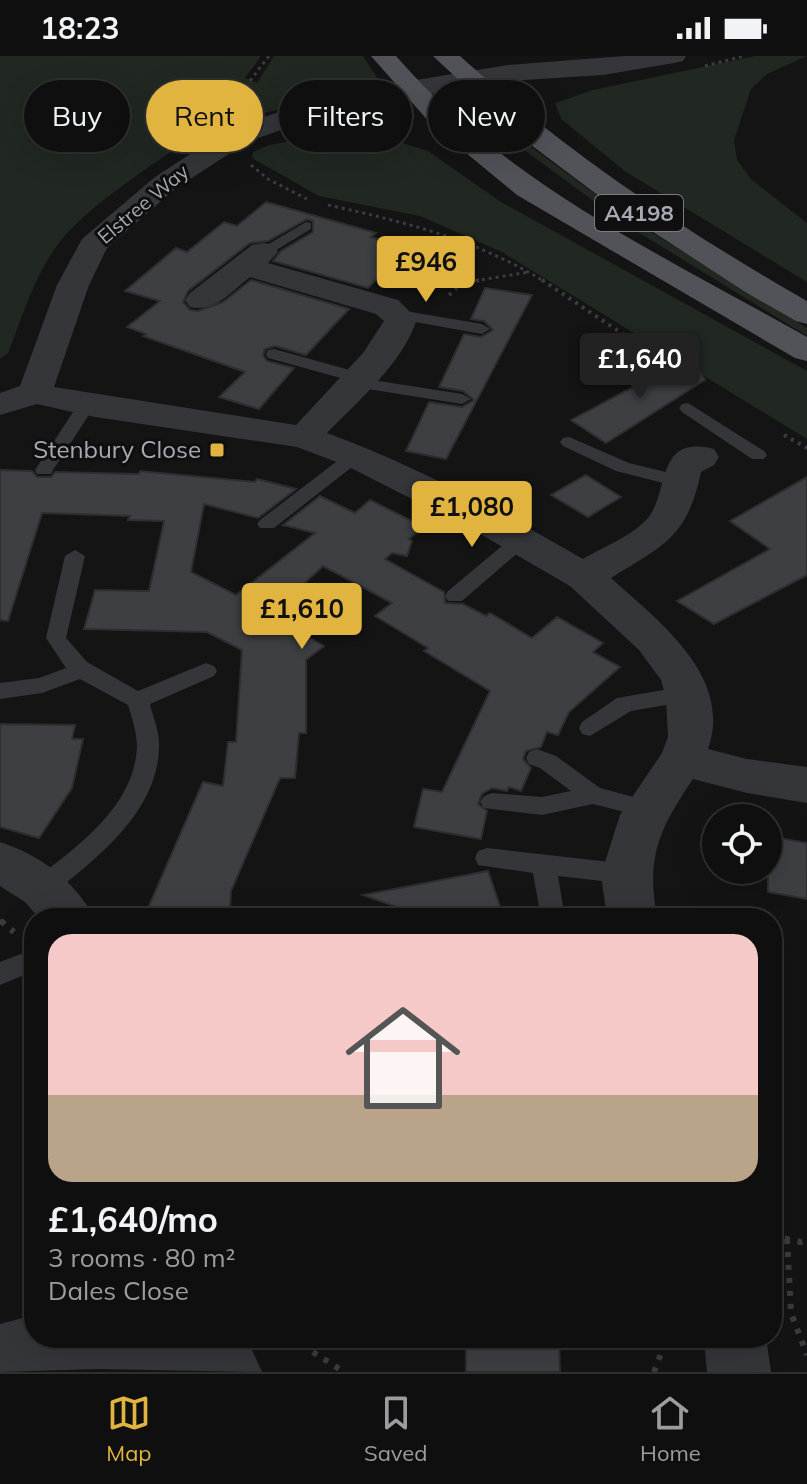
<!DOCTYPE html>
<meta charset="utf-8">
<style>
:root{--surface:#0f0f10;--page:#1d1d1e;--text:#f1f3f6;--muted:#9b9c9f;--line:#2f2f30;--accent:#e1b440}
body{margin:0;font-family:Mulish,sans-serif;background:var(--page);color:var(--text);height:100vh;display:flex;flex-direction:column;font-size:30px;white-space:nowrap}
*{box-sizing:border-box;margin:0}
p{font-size:26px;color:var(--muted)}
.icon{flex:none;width:44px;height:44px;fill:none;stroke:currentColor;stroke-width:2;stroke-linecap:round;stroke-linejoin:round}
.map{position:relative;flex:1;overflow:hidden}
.side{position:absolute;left:24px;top:852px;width:758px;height:440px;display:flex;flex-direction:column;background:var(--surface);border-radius:32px;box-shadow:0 8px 32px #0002,0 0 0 2px var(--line)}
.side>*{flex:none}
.guide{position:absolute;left:24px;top:24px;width:760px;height:72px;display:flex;gap:16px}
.controls{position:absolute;left:702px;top:748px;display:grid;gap:16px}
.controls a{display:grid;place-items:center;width:80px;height:80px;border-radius:50%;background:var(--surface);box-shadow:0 8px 32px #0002,0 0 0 2px var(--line);font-size:40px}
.price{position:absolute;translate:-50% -68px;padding:0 18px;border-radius:8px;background:var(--accent);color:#111;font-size:26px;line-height:52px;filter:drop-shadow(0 2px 4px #0008)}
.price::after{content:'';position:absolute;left:50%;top:48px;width:24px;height:18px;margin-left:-12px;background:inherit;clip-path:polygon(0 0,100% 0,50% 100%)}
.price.on{background:#222;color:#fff}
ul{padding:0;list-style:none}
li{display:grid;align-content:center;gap:16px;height:424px;padding:0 24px}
li span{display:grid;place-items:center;height:248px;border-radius:24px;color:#555}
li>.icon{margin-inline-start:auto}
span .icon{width:144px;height:144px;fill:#fffc;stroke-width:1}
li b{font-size:34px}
.tag{padding:0 28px;border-radius:36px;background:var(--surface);box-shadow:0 8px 32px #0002,0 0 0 2px var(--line);font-size:28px;line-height:72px}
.tag.on{background:var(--accent);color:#111}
.status{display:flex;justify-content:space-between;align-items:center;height:56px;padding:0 40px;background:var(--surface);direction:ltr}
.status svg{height:22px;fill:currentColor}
.tab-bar{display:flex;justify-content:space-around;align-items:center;height:112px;border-top:2px solid var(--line);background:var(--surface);font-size:22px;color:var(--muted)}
.tab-bar a{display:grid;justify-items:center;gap:4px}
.tab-bar .on{color:var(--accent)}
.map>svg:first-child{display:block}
.green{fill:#202821}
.building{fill:#3e3f42;stroke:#2e2e31;stroke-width:2}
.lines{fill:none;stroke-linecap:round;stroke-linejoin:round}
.path-far3{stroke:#3b3c41;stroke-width:3;stroke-dasharray:3 4;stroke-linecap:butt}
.path-far2{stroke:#3b3c41;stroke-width:4;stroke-dasharray:3 5;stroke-linecap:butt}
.path-far1{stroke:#3b3c41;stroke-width:5;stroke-dasharray:4 6;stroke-linecap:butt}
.path{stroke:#3b3c41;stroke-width:6;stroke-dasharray:5 8;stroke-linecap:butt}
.lane{fill:#35363a;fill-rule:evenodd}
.street{fill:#35363a;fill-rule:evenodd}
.primary{fill:#515359;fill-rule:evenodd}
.poi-dot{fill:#e1b440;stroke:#0f0f10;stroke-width:3}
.labels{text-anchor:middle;stroke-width:6;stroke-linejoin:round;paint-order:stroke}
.far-street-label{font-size:20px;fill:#a7aab4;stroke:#0f0f10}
.shield{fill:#0f0f10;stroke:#797c83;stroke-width:2}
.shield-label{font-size:22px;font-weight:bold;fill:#a7aab4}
.poi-label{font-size:24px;fill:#a7aab4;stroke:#0f0f10;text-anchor:end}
</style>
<div class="status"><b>18:23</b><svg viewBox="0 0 49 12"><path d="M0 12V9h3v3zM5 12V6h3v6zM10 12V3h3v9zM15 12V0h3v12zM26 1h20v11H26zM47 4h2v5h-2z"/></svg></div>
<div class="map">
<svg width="807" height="1316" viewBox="0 0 807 1316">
<rect width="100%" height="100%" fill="#141415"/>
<!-- green -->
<path class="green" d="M 0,0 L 261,0 L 245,22 L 257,27 L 274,0 L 363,0 L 378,23 L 367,33 L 255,59 L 216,77 L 203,75 L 191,79 L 189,84 C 150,110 83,153 56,191 C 33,223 22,262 8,297 L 0,303 Z
M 755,0 L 807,0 L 767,18 L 751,33 L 734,84 L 737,104 L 751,123 L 807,167 L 807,226 L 626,116 L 561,63 L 555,47 L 593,34 Z
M 508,74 L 625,160 L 807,272 L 807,280 L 625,168 L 500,76 Z
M 330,78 L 393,84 L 428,95 L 501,146 L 807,315 L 807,383 L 502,196 L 420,160 L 319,140 L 252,102 L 253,96 L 269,89 Z"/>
<!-- building -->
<path class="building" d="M 266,146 L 376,177 L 371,181 L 423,196 L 390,225 L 379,221 L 368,232 L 273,205 L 281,195 L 313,176 L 313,165 L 307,163 L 268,185 L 250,187 L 188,235 L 183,246 L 190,254 L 198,255 L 223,246 L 251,224 L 349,253 L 306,299 L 275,290 L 265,293 L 263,299 L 267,305 L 294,312 L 259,353 L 219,341 L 245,316 L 143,280 L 146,278 L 127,271 L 160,245 L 125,235 L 176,192 L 187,196 L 224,166 L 237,170 Z
M 485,232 L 532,239 L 446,403 L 406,395 L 429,346 L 462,351 L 474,344 L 463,335 L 439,331 L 464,278 L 481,281 L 493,274 L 484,265 L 471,263 Z
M 691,300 L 705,324 L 606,387 L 571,364 Z
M 0,414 L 32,415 L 37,421 L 51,421 L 55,416 L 139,418 L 140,415 L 255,426 L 257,423 L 296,433 L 258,462 L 204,448 L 191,516 L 236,539 L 315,477 L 283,469 L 320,440 L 355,457 L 370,444 L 424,471 L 409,483 L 412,485 L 407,500 L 392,497 L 385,503 L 444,536 L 445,547 L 463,548 L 486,560 L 490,557 L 532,582 L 557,561 L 603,587 L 593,596 L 620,611 L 569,656 L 558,679 L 547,676 L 541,691 L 526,695 L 523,703 L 531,712 L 521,735 L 509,731 L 507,735 L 492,732 L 482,738 L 478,748 L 487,755 L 481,783 L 414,771 L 423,733 L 442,736 L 490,635 L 424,595 L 428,592 L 375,560 L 392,547 L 323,510 L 271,559 L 324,590 L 306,604 L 306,677 L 299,677 L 295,722 L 280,722 L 231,835 L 230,852 L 203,853 L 202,862 L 145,859 L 203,726 L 223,730 L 228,686 L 236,686 L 242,594 L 207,576 L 84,573 L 95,534 L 149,535 L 164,465 L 128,464 L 130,460 L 42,457 L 8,565 L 0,564 Z
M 586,419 L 621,441 L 588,461 L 551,439 Z
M 807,421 L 807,519 L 714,568 L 677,545 L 770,493 L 730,465 Z
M 0,668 L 75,669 L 72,683 L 83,683 L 72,732 L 39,782 L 0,771 Z
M 768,780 L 807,787 L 807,843 L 768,836 Z
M 488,815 L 504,862 L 428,862 L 363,839 Z
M 466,1282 L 559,1282 L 560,1316 L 466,1316 Z"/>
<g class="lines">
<!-- path-far3 -->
<path class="path-far3" d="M 705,10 L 744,0
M 233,47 L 269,0
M 368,75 L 406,73
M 251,109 L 268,123 L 307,143
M 328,149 C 405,166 478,184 545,226
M 468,226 L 529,216"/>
<!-- path-far2 -->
<path class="path-far2" d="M 542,224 L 690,323
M 449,239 L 462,227 L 480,224
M 784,379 L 807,392"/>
<!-- path-far1 -->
<path class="path-far1" d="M 0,864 L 3,867"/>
<!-- path -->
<path class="path" d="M 1,865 L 14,876
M 772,1180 L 801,1186 L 807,1184
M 787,1183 L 791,1257 L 807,1299
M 291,1282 L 344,1316
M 654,1316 L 667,1282"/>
<!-- lane -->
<path class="lane" d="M 306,166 L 311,167 L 311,173 L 268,199 L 258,199 L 255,196 Z
M 399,254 L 482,268 L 490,273 L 482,278 L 393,262 L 393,256 Z
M 274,293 L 364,318 L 366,323 L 462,338 L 471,343 L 462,348 L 349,330 L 348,324 L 268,302 L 266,298 L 268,294 Z
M 87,343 L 96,348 L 53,414 L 51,418 L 37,418 L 35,414 L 81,344 Z
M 688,347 L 764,395 L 767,399 L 764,403 L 752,403 L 682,356 L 679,352 L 682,348 Z
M 569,381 L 629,407 L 686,421 L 688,425 L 679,431 L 616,415 L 563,390 L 560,386 L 563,382 Z
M 355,394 L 364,400 L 361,404 L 274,472 L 260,472 L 257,468 L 260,464 L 349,396 Z
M 522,477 L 529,479 L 532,483 L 529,487 L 462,545 L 448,545 L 445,540 L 448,535 L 515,479 Z
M 75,494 L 85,500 L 66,582 L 87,606 L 138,635 L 206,607 L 214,610 L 217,615 L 214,620 L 150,648 C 153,662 160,676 159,691 C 158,756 97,802 51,839 L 42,842 L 33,839 L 30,832 L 33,825 C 76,791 134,752 137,691 C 137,677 132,662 128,649 L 80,623 L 42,637 L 0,643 L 0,627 L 39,622 L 66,612 L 46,582 L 65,500 Z
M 687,630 L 695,632 L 698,638 L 695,644 L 631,655 L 590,680 L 582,678 L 579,672 L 582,666 L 617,642 Z
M 537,693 L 556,700 L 600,732 L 656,747 L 660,753 L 656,759 L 648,762 L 593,748 L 542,759 L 484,752 L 480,746 L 484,740 L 492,737 L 542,741 L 571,735 L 540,712 L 529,708 L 526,702 L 529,696 Z
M 487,792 L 628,808 L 637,811 L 640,818 L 637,825 L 628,828 L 558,820 L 565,862 L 541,862 L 533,817 L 478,809 L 475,802 L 478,795 Z
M 34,893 L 34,915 L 0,929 L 0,906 Z"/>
<!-- street -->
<path class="street" d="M 625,0 L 686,0 L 683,5 L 674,7 L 603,19 L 508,25 L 373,47 L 337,54 L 247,86 L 175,133 L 107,192 L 89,229 L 54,331 L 296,369 L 363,297 L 384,265 L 376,258 L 250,221 C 231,236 214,257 190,251 L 185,244 L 190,237 L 252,189 L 263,187 L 274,189 L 278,196 L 268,207 L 398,244 L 417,263 C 403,307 358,345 327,377 C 417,410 501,456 583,503 C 603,491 632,480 647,463 C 671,436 654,378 714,393 L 719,401 L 714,409 L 701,416 C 687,482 664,489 611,522 C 657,564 734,620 708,693 L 747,703 L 807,711 L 807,747 L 747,737 L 693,723 C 659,773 646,801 657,862 L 607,862 L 602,826 L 606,803 L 620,759 L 662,697 L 668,681 L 666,642 L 661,624 L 639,594 L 570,530 L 477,476 L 347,410 L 297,391 L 95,361 L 37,348 L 0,359 L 0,337 L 20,330 L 57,229 L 82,183 L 155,121 L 227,74 L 322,41 L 373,31 L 508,9 Z
M 0,786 C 38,798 76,825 94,862 L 39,862 L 25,846 L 0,830 Z
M 34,1259 L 34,1282 L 224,1282 L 252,1294 L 262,1316 L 99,1313 L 0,1316 L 0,1268 Z
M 704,1282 L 766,1282 L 771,1316 L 707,1316 Z"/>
<!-- primary -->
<path class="primary" d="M 371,0 L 396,0 C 507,128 662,199 807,281 L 807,305 L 795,302 L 517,139 L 431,68 Z
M 433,0 L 460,0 C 566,96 683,174 807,245 L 807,268 L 796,265 L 747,237 L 607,146 L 519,80 Z"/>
</g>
<!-- markers -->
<rect class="poi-dot" x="209" y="386" width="16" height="16" rx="4"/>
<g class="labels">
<!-- far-street labels -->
<g class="far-street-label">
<text transform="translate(143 148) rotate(-40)" y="7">Elstree Way</text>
</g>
<!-- shield labels -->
<rect class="shield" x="595" y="139" width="88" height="36" rx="6"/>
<g class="shield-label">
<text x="639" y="165">A4198</text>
</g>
<!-- poi labels -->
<g class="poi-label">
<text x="201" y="402">Stenbury Close</text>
</g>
</g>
</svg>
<div class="controls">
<a><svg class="icon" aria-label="locate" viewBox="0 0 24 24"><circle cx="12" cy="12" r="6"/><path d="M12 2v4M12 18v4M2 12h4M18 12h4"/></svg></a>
</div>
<b class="price" style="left:426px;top:248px">£946</b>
<b class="price on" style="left:640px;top:345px">£1,640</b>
<b class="price" style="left:472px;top:493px">£1,080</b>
<b class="price" style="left:302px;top:595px">£1,610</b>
<div class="guide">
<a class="tag">Buy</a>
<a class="tag on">Rent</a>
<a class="tag">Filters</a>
<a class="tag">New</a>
</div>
<section class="side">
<ul>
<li><span style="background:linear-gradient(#f6c9c9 65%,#b9a48a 0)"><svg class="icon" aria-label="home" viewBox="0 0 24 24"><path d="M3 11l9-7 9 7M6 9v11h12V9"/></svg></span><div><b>£1,640/mo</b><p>3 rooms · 80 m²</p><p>Dales Close</p></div></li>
</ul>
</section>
</div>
<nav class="tab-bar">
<a class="on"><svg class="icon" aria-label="map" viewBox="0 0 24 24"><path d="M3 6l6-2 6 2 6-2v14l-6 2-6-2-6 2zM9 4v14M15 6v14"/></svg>Map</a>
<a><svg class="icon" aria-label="saved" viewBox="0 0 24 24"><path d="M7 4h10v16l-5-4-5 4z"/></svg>Saved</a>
<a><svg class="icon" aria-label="home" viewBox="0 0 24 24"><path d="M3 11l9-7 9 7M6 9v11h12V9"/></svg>Home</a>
</nav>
